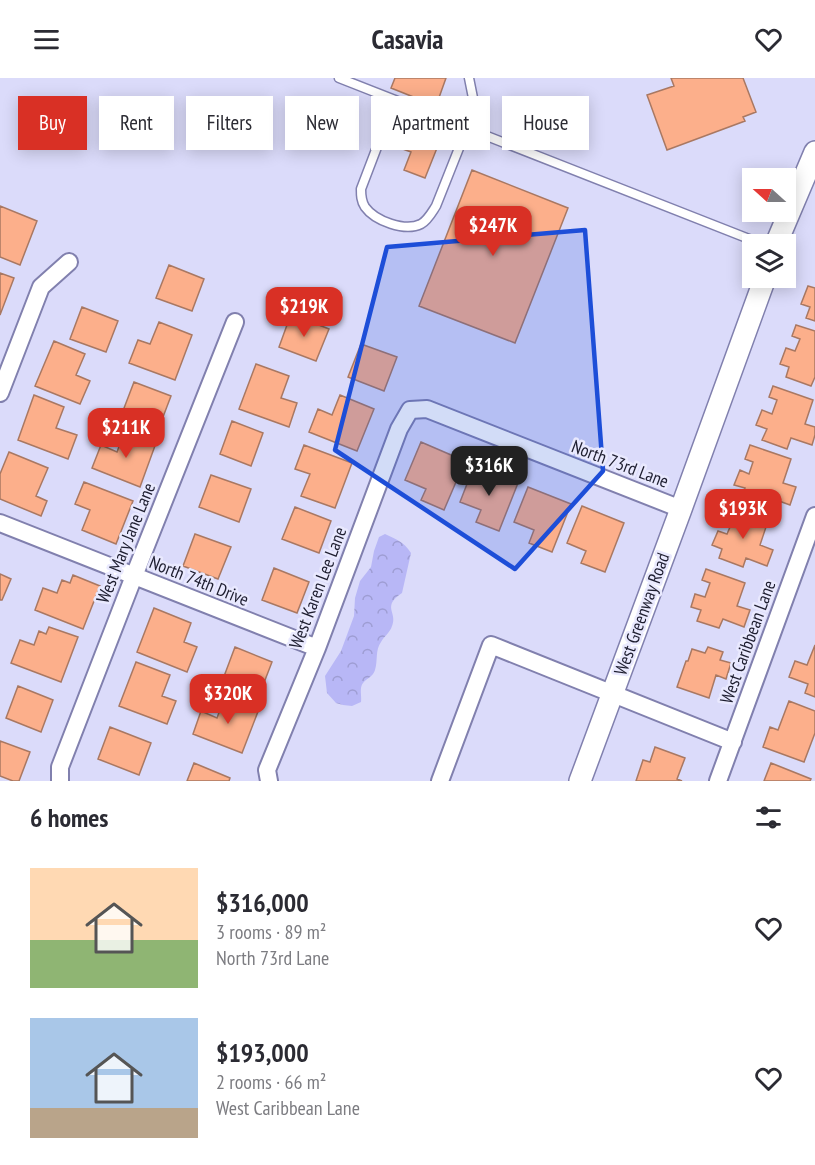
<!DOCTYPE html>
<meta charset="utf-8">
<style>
:root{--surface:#fff;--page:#f7f7f7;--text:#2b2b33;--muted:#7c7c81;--accent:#d93025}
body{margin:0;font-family:"PT Sans Narrow",sans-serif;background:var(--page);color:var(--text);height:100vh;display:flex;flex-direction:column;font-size:22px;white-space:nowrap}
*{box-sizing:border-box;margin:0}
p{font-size:20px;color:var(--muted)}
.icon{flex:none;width:33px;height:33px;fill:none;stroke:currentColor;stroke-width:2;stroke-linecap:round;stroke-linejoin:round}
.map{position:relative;height:703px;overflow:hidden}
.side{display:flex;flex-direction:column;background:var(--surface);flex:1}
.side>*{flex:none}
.hud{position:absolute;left:18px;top:18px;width:780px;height:54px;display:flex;gap:12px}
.needle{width:39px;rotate:291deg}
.fabs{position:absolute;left:742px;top:90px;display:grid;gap:12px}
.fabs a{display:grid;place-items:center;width:54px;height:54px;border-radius:0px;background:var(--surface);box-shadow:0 3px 15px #0003;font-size:30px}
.price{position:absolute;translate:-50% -51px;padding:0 14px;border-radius:12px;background:var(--accent);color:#fff;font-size:20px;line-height:39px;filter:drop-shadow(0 2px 3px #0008)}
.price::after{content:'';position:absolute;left:50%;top:36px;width:18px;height:14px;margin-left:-9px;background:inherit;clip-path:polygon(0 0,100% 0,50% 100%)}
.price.current{background:#222;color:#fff}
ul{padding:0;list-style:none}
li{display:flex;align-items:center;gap:18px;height:150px;padding:0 30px}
li span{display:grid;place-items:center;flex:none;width:168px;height:120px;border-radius:0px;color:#555}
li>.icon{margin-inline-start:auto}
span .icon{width:72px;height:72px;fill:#fffc;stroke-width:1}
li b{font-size:26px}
h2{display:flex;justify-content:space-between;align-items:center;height:72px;padding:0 30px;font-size:26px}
.tag{padding:0 21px;border-radius:0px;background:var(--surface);box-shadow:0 3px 15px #0003;font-size:21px;line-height:54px}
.tag.current{background:var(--accent);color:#fff}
header{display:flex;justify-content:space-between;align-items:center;height:78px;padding:0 30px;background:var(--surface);font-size:27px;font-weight:700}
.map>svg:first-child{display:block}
.forest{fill:url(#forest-crowns)}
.building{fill:#fcaf8b;stroke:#a97862;stroke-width:1.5}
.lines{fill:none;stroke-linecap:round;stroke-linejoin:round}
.service-casing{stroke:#8180ae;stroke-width:11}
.minor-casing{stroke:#8180ae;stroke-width:20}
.tertiary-casing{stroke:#8180ae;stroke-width:24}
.service{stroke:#fff;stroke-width:8}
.minor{stroke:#fff;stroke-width:16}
.tertiary{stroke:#fff;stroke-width:21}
.marked{fill:#1d4ed8;fill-opacity:0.2;stroke:#1d4ed8;stroke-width:4.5;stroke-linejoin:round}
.labels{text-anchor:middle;stroke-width:5;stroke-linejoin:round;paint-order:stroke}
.street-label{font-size:18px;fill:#1d1d2f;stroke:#e9e9fe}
</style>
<header><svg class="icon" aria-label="menu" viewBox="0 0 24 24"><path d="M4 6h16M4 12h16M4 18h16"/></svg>Casavia<svg class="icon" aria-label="heart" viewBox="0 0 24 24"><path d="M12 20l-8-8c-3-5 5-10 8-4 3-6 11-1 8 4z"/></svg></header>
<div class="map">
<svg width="815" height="703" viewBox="0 0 815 703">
<defs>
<pattern id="forest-crowns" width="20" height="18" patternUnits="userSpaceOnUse" patternTransform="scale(1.5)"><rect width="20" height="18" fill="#b8b7f6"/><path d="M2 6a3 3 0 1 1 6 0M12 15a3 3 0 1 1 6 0" fill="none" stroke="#9e9dd3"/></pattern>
</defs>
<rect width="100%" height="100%" fill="#dbdbfa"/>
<!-- forest -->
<path class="forest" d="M 385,456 C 397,462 403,463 411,475 L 402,515 C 381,529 398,534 392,548 C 390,555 384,558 381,564 C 375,572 378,583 375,592 C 373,599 367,600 363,605 C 359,610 362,618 361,624 L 352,628 L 343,627 L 336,625 L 327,615 L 325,598 L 341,573 L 354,538 L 355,520 L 360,503 L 371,489 L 374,473 L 379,459 Z"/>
<!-- building -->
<path class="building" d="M 395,0 L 446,0 L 436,28 L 391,10 Z
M 671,0 L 743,0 L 756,34 L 743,39 L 745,43 L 667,72 L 647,17 L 674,8 Z
M 407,53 L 439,65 L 425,100 L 404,92 L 411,74 L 400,70 Z
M 472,92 L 568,130 L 515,265 L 419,228 Z
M 0,128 L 37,143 L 20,187 L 0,179 Z
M 169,187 L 204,201 L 192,233 L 156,220 Z
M 0,195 L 14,200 L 0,237 Z
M 808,208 L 815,210 L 815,243 L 806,240 L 810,229 L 801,226 Z
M 82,229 L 118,243 L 106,274 L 70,261 Z
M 291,236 L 329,251 L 316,283 L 279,269 Z
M 159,244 L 192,257 L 175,302 L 129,285 L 138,262 L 150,266 Z
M 796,247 L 815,253 L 815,299 L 811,308 L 786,299 L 789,289 L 780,286 L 786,270 L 795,273 L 800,261 L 792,258 Z
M 54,263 L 85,276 L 76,297 L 90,303 L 80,326 L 35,308 Z
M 361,266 L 397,279 L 384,313 L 348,299 Z
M 256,286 L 289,298 L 281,320 L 297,325 L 289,349 L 239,331 Z
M 134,304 L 171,318 L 158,352 L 121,338 Z
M 773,308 L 813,322 L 805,346 L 815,349 L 815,357 L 812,367 L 791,360 L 787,371 L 762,362 L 767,351 L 756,347 L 762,332 L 772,336 L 777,322 L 769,319 Z
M 34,317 L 64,329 L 56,350 L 77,357 L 68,381 L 18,362 Z
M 340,317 L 374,331 L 357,373 L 309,354 L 318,331 L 332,337 Z
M 232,343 L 263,355 L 251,388 L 220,376 Z
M 125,353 L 156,365 L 140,409 L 92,390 L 101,367 L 117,374 Z
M 421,364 L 465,383 L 444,432 L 421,422 L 426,411 L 405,402 Z
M 304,367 L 352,385 L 335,430 L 301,418 L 310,396 L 295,391 Z
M 750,367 L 791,381 L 783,405 L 796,409 L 790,427 L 768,419 L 765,428 L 741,420 L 745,410 L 734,407 L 740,392 L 749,396 L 753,384 L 745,381 Z
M 9,374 L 48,390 L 36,418 L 47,423 L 41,438 L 0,421 L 0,396 Z
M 474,388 L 518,405 L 499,453 L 476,444 L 481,432 L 460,424 Z
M 211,397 L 251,411 L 239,444 L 199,429 Z
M 84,404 L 133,423 L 116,466 L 82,452 L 90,432 L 75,426 Z
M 528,409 L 571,426 L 552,474 L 529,465 L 534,452 L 514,444 Z
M 582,428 L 624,445 L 605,494 L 581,485 L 586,473 L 567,465 Z
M 295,429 L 331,443 L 319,475 L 282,461 Z
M 729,429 L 768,443 L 760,467 L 773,472 L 767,488 L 746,480 L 743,489 L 719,480 L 722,471 L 712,467 L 718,453 L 727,456 L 733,442 L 725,440 Z
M 195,456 L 231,469 L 218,501 L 183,488 Z
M 274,490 L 309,504 L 297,535 L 262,522 Z
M 706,491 L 745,505 L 737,528 L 750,532 L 744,549 L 723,541 L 719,550 L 697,543 L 701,532 L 691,529 L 695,516 L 705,519 L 710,505 L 702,502 Z
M 0,496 L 11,501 L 2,522 L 0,522 Z
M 73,497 L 100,508 L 83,551 L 35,532 L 43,510 L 57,515 L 62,502 L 70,505 Z
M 154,530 L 191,545 L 184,564 L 197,569 L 187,594 L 137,574 Z
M 49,549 L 78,559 L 61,604 L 11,585 L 20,562 L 34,567 L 39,553 L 46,556 Z
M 815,567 L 815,619 L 805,615 L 808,606 L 789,599 L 795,583 L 807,587 Z
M 235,569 L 272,584 L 260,615 L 223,601 Z
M 708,569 L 723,574 L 720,582 L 731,585 L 726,601 L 716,597 L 709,620 L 677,609 L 686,583 L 688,583 L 692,571 L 705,575 Z
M 136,584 L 170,597 L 162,618 L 176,623 L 167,646 L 119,628 Z
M 18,608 L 53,622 L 41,654 L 6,640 Z
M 225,618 L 259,631 L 242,675 L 193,656 L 201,633 L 217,640 Z
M 789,623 L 815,633 L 815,655 L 804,684 L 763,669 L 770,649 L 778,652 Z
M 110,649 L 151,665 L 139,697 L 98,681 Z
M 0,663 L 30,674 L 19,703 L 13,703 L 0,698 Z
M 655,669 L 685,680 L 677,701 L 682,703 L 636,703 L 643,682 L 650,684 Z
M 194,685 L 230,700 L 229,703 L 187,703 Z
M 771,685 L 811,701 L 810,703 L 764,703 Z"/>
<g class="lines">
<!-- service casing -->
<g class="service-casing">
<path id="service" d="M 339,0 L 762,166
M 469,0 L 480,55
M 395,22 L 361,111 C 361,117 361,123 365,129 C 375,143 405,154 421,146 C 428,142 432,134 436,128 L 467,50"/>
</g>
<!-- minor casing -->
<g class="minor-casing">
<path id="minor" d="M 0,315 L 41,209 L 69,184
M 0,445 L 317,570
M 60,703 L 60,689 L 134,498 L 235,244
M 269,703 L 267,692 L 317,570 L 399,351 L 410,332 L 427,331 L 681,431
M 440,703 L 491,567 L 733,664
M 718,703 L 815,438"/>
</g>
<!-- tertiary casing -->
<g class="tertiary-casing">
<path id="tertiary" d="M 776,166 L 815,74
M 580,703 L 681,431 L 765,200"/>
</g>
<!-- service -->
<use href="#service" class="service"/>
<!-- minor -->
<use href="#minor" class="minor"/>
<!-- tertiary -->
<use href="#tertiary" class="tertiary"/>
</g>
<!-- marked area -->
<path class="marked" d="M 585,152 L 603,393 L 515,491 L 335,372 L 387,169 Z"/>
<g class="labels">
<!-- street labels -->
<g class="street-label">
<text transform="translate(620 386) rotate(21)" y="6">North 73rd Lane</text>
<text transform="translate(126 465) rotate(-68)" y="6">West Mary Jane Lane</text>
<text transform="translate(199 503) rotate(22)" y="6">North 74th Drive</text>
<text transform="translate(318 510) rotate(-69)" y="6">West Karen Lee Lane</text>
<text transform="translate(642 536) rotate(-70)" y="6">West Greenway Road</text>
<text transform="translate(748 564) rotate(-70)" y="6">West Caribbean Lane</text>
</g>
</g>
</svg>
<div class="fabs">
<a><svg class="needle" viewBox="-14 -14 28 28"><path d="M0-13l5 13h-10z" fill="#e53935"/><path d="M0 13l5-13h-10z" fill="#7c7c81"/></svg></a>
<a><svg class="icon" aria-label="layers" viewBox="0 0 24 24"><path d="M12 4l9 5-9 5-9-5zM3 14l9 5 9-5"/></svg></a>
</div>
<b class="price" style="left:493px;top:179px">$247K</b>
<b class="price" style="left:304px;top:260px">$219K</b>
<b class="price" style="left:126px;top:381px">$211K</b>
<b class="price current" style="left:489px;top:419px">$316K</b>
<b class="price" style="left:743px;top:462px">$193K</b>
<b class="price" style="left:228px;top:647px">$320K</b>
<div class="hud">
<a class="tag current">Buy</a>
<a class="tag">Rent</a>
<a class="tag">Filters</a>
<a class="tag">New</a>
<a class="tag">Apartment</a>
<a class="tag">House</a>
</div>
</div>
<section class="side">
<h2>6 homes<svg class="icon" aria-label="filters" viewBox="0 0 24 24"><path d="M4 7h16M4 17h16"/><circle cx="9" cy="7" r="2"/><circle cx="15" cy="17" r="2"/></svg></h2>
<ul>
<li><span style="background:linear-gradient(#ffd9b3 60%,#8fb573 0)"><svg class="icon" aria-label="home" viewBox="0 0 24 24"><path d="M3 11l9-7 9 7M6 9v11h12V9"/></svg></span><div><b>$316,000</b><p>3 rooms · 89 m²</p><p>North 73rd Lane</p></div><svg class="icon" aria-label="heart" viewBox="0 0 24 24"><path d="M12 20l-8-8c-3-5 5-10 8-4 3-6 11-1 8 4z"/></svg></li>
<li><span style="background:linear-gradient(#a9c7e8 75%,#b9a48a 0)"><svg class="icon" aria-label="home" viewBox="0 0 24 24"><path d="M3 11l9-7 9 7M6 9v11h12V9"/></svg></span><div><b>$193,000</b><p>2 rooms · 66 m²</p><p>West Caribbean Lane</p></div><svg class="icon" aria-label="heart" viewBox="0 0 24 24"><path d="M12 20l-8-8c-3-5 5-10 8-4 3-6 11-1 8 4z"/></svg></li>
</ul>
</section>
